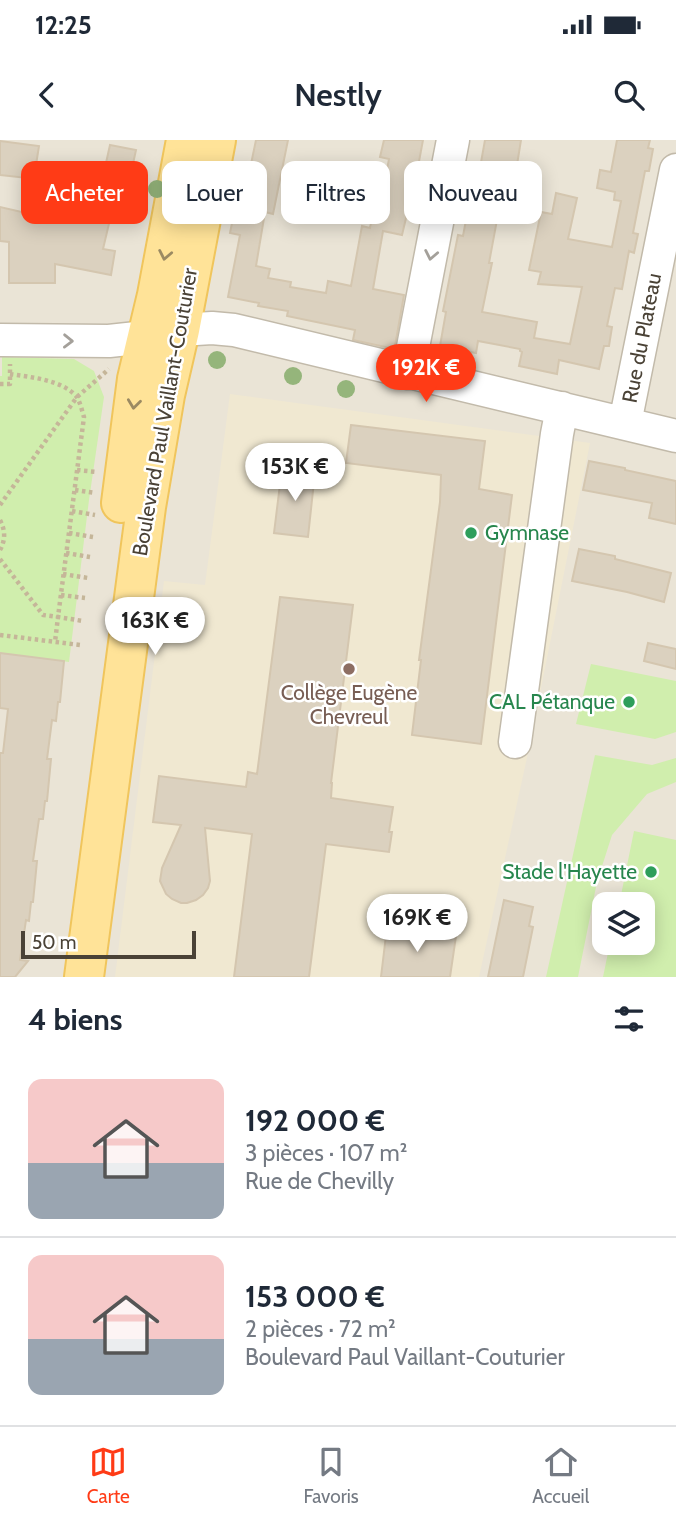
<!DOCTYPE html>
<html lang="fr">
<meta charset="utf-8">
<style>
:root{--surface:#fff;--page:#f6f6f7;--text:#1f2937;--muted:#747a83;--line:#e0e1e3;--accent:#ff3b16}
body{margin:0;font-family:Cabin,sans-serif;background:var(--page);color:var(--text);height:100vh;display:flex;flex-direction:column;font-size:26px;white-space:nowrap}
*{box-sizing:border-box;margin:0}
p{font-size:23px;color:var(--muted)}
.icon{flex:none;width:38px;height:38px;fill:none;stroke:currentColor;stroke-width:2;stroke-linecap:round;stroke-linejoin:round}
.map{position:relative;height:837px;overflow:hidden}
.panel{display:flex;flex-direction:column;background:var(--surface);flex:1}
.panel>*{flex:none}
.banner{position:absolute;left:21px;top:21px;width:635px;height:63px;display:flex;gap:14px}
.fabs{position:absolute;left:592px;top:752px;display:grid;gap:14px}
.fabs a{display:grid;place-items:center;width:63px;height:63px;border-radius:14px;background:var(--surface);box-shadow:0 4px 18px #0003;font-size:35px}
.scale{position:absolute;left:21px;bottom:18px;width:175px;box-sizing:border-box;padding-left:7px;border:4px solid #4a4236;border-top:0;font-size:19px;line-height:24px;white-space:nowrap;color:#4a4236;-webkit-text-stroke:5px #fff;paint-order:stroke}
.price{position:absolute;translate:-50% -60px;padding:0 16px;border-radius:24px;background:#fff;color:#222;font-size:23px;line-height:46px;filter:drop-shadow(0 2px 4px #0008)}
.price::after{content:'';position:absolute;left:50%;top:42px;width:21px;height:16px;margin-left:-10px;background:inherit;clip-path:polygon(0 0,100% 0,50% 100%)}
.price.current{background:var(--accent);color:#fff}
ul{padding:0;list-style:none}
li{display:flex;align-items:center;gap:21px;height:175px;padding:0 28px}
li+li{border-top:2px solid var(--line)}
li span{display:grid;place-items:center;flex:none;width:196px;height:140px;border-radius:14px;color:#555}
li>.icon{margin-inline-start:auto}
span .icon{width:84px;height:84px;fill:#fffc;stroke-width:1}
li b{font-size:30px}
h2{display:flex;justify-content:space-between;align-items:center;height:84px;padding:0 28px;font-size:30px}
.pill{padding:0 24px;border-radius:14px;background:var(--surface);box-shadow:0 4px 18px #0003;font-size:24px;line-height:63px}
.pill.current{background:var(--accent);color:#fff}
.status{display:flex;justify-content:space-between;align-items:center;height:49px;padding:0 35px;background:var(--surface);direction:ltr}
.status svg{height:19px;fill:currentColor}
header{display:flex;justify-content:space-between;align-items:center;height:91px;padding:0 28px;background:var(--surface);font-size:32px;font-weight:600}
.dock{display:flex;justify-content:space-around;align-items:center;height:98px;border-top:2px solid var(--line);background:var(--surface);font-size:19px;color:var(--muted)}
.dock a{display:grid;justify-items:center;gap:4px}
.dock .current{color:var(--accent)}
.map>svg:first-child{display:block}
.residential{fill:#eae4d6;fill-rule:evenodd}
.education{fill:#f0e8d1}
.green{fill:#d0eead}
.building{fill:#dbd1bf;stroke:#d4c6af;stroke-width:2}
.lines{fill:none;stroke-linecap:round;stroke-linejoin:round}
.minor-casing{stroke:#c2baaa;stroke-width:35}
.major-casing{stroke:#f0c55c;stroke-width:42}
.path{stroke:#c5b699;stroke-width:4.5;stroke-dasharray:3.5 3.5;stroke-linecap:butt}
.minor{stroke:#fff;stroke-width:32}
.major{stroke:#ffe398;stroke-width:38}
.tree{fill:#95b57b}
.oneway{stroke:#9b8a62}
.oneway2{stroke:#a4a09a}
.leisure-dot{fill:#2e9e5b;stroke:#fff;stroke-width:2.5}
.education-dot{fill:#8d6e63;stroke:#fff;stroke-width:2.5}
.labels{text-anchor:middle;stroke-width:5;stroke-linejoin:round;paint-order:stroke}
.street-label{font-size:21px;fill:#4a4236;stroke:#fff}
.leisure-label{font-size:21px;fill:#27864d;stroke:#fff;text-anchor:end}
.education-label{font-size:21px;fill:#785e54;stroke:#fff}
</style>
<div class="status"><b>12:25</b><svg viewBox="0 0 49 12"><path d="M0 12V9h3v3zM5 12V6h3v6zM10 12V3h3v9zM15 12V0h3v12zM26 1h20v11H26zM47 4h2v5h-2z"/></svg></div>
<header><svg class="icon" aria-label="back" viewBox="0 0 24 24"><path d="M15 5l-7 7 7 7"/></svg>Nestly<svg class="icon" aria-label="search" viewBox="0 0 24 24"><circle cx="10" cy="10" r="6"/><path d="M15 15l6 6"/></svg></header>
<div class="map">
<svg width="676" height="837" viewBox="0 0 676 837">
<rect width="100%" height="100%" fill="#f6f2e8"/>
<!-- residential -->
<path class="residential" d="M 0,0 L 676,0 L 676,837 L 0,837 ZM 604,765 L 642,765 L 642,803 L 604,803 Z"/>
<!-- education -->
<path class="education" d="M 230,254 L 590,303 L 528,613 L 479,837 L 115,837 L 164,441 L 205,445 Z"/>
<!-- green -->
<path class="green" d="M 2,217 L 74,219 L 94,231 L 104,257 L 89,360 L 69,522 L 0,513 L 0,236 L 2,236 Z
M 591,524 L 676,541 L 676,592 L 655,599 L 576,584 Z
M 595,615 L 652,625 L 676,618 L 676,642 L 647,654 L 612,695 L 597,742 L 578,837 L 546,837 Z
M 634,691 L 676,700 L 676,837 L 603,837 L 610,803 L 642,803 L 642,765 L 619,765 Z"/>
<!-- building -->
<path class="building" d="M 256,0 L 288,0 L 273,74 L 265,72 L 256,126 L 270,129 L 268,138 L 291,142 L 290,147 L 326,153 L 328,141 L 351,146 L 362,86 L 370,88 L 374,68 L 381,61 L 389,19 L 380,17 L 384,0 L 423,0 L 409,75 L 407,74 L 402,95 L 383,91 L 373,149 L 404,155 L 395,206 L 390,208 L 353,200 L 355,190 L 287,176 L 288,171 L 258,166 L 259,163 L 228,157 L 240,95 L 230,93 L 238,53 L 229,51 L 234,25 L 250,29 Z
M 485,0 L 521,0 L 516,31 L 499,28 L 492,67 L 499,69 L 489,123 L 492,123 L 482,172 L 537,182 L 534,198 L 570,204 L 582,147 L 538,144 L 541,132 L 529,130 L 541,72 L 552,74 L 556,53 L 577,58 L 568,99 L 612,107 L 621,61 L 614,60 L 615,52 L 597,48 L 600,30 L 611,32 L 617,0 L 650,0 L 648,8 L 653,9 L 649,31 L 645,31 L 633,93 L 638,94 L 634,113 L 629,111 L 622,149 L 615,148 L 607,186 L 612,187 L 609,206 L 604,206 L 599,229 L 559,220 L 557,234 L 519,226 L 522,212 L 520,211 L 520,209 L 478,201 L 476,213 L 440,206 L 446,172 L 443,171 L 458,95 L 463,96 L 476,27 L 480,28 Z
M 0,1 L 39,6 L 35,31 L 28,30 L 27,38 L 0,35 Z
M 110,5 L 136,10 L 130,37 L 104,32 Z
M 321,33 L 339,36 L 331,76 L 313,73 Z
M 72,49 L 115,58 L 103,109 L 115,111 L 111,135 L 55,124 L 55,143 L 9,143 L 9,102 L 0,101 L 0,67 L 65,82 Z
M 351,285 L 485,301 L 479,349 L 512,355 L 481,604 L 412,595 L 421,520 L 419,520 L 440,362 L 441,335 L 346,323 Z
M 589,321 L 625,328 L 625,330 L 676,341 L 676,384 L 649,378 L 652,363 L 583,350 Z
M 282,328 L 315,332 L 308,397 L 274,393 Z
M 579,409 L 615,416 L 615,419 L 671,433 L 664,462 L 627,452 L 572,441 Z
M 280,457 L 353,465 L 331,643 L 332,643 L 331,658 L 393,667 L 389,692 L 392,692 L 389,712 L 326,704 L 309,837 L 234,837 L 252,694 L 205,688 L 210,741 L 208,748 L 203,755 L 196,760 L 187,763 L 181,763 L 172,759 L 166,754 L 160,741 L 162,728 L 181,685 L 153,682 L 159,636 L 246,647 L 248,632 L 257,634 Z
M 648,503 L 676,509 L 676,529 L 644,521 Z
M 0,513 L 64,521 L 60,562 L 58,562 L 56,581 L 52,580 L 47,619 L 51,619 L 47,661 L 45,661 L 43,679 L 39,679 L 33,721 L 37,721 L 33,762 L 31,762 L 29,781 L 26,780 L 20,820 L 28,821 L 15,837 L 0,837 L 0,613 L 3,613 L 8,569 L 0,568 Z
M 504,760 L 533,767 L 529,786 L 533,787 L 523,837 L 488,837 Z
M 387,787 L 456,796 L 450,837 L 381,837 Z"/>
<g class="lines">
<!-- minor casing -->
<g class="minor-casing">
<path id="minor" d="M 0,200 L 109,201 L 146,197 L 180,190 L 212,188 L 234,190 L 676,296
M 408,233 L 453,0
M 625,283 L 676,30
M 515,602 L 557,294 L 562,268"/>
</g>
<!-- major casing -->
<g class="major-casing">
<path id="major" d="M 121,363 L 137,239 L 157,155 L 186,0
M 84,837 L 146,367 L 165,255 L 180,190 L 216,0"/>
</g>
<!-- path -->
<path class="path" d="M 10,234 C 30,237 62,240 76,256 C 80,261 82,271 84,277 L 58,477 L 83,481
M 0,244 L 10,244 L 10,224
M 77,330 L 97,332
M 75,350 L 95,353
M 0,365 L 77,257 L 109,229
M 72,371 L 95,375
M 0,380 C 5,390 6,399 0,410
M 69,393 L 93,397
M 66,413 L 90,417
M 0,419 L 43,475 L 58,477 L 55,502
M 63,434 L 88,438
M 61,455 L 85,458
M 0,495 L 80,505"/>
<!-- minor -->
<use href="#minor" class="minor"/>
<!-- major -->
<use href="#major" class="major"/>
</g>
<!-- trees -->
<g class="tree">
<circle cx="157" cy="49" r="9"/>
<circle cx="217" cy="220" r="9"/>
<circle cx="293" cy="236" r="9"/>
<circle cx="346" cy="249" r="9"/>
</g>
<!-- one-way arrows -->
<defs><path id="oneway-chevron" d="M-2-3.5L2.5 0L-2 3.5" fill="none" stroke-width="1.6" stroke-linecap="round" stroke-linejoin="round" transform="scale(1.75)"/></defs>
<g class="oneway">
<use href="#oneway-chevron" transform="translate(165 115) rotate(101)"/>
<use href="#oneway-chevron" transform="translate(134 264) rotate(97)"/>
</g>
<g class="oneway2">
<use href="#oneway-chevron" transform="translate(431 115) rotate(101)"/>
<use href="#oneway-chevron" transform="translate(68 201) rotate(1)"/>
</g>
<!-- markers -->
<g class="leisure-dot">
<circle cx="471" cy="393" r="7"/>
<circle cx="629" cy="562" r="7"/>
<circle cx="651" cy="732" r="7"/>
</g>
<circle class="education-dot" cx="349" cy="529" r="7"/>
<g class="labels">
<!-- street labels -->
<g class="street-label">
<text transform="translate(642 198) rotate(-79)" y="7">Rue du Plateau</text>
<text transform="translate(165 272) rotate(-80)" y="7">Boulevard Paul Vaillant-Couturier</text>
</g>
<!-- leisure labels -->
<g class="leisure-label">
<text x="485" y="400" text-anchor="start">Gymnase</text>
<text x="615" y="569">CAL Pétanque</text>
<text x="637" y="739">Stade l'Hayette</text>
</g>
<!-- education labels -->
<g class="education-label">
<text x="349" y="560">Collège Eugène<tspan x="349" dy="24">Chevreul</tspan></text>
</g>
</g>
</svg>
<div class="fabs">
<a><svg class="icon" aria-label="layers" viewBox="0 0 24 24"><path d="M12 4l9 5-9 5-9-5zM3 14l9 5 9-5"/></svg></a>
</div>
<div class="scale">50 m</div>
<b class="price current" style="left:426px;top:264px">192K €</b>
<b class="price" style="left:295px;top:363px">153K €</b>
<b class="price" style="left:155px;top:517px">163K €</b>
<b class="price" style="left:417px;top:814px">169K €</b>
<div class="banner">
<a class="pill current">Acheter</a>
<a class="pill">Louer</a>
<a class="pill">Filtres</a>
<a class="pill">Nouveau</a>
</div>
</div>
<section class="panel">
<h2>4 biens<svg class="icon" aria-label="filters" viewBox="0 0 24 24"><path d="M4 7h16M4 17h16"/><circle cx="9" cy="7" r="2"/><circle cx="15" cy="17" r="2"/></svg></h2>
<ul>
<li><span style="background:linear-gradient(#f6c9c9 60%,#9aa5b1 0)"><svg class="icon" aria-label="home" viewBox="0 0 24 24"><path d="M3 11l9-7 9 7M6 9v11h12V9"/></svg></span><div><b>192 000 €</b><p>3 pièces · 107 m²</p><p>Rue de Chevilly</p></div></li>
<li><span style="background:linear-gradient(#f6c9c9 60%,#9aa5b1 0)"><svg class="icon" aria-label="home" viewBox="0 0 24 24"><path d="M3 11l9-7 9 7M6 9v11h12V9"/></svg></span><div><b>153 000 €</b><p>2 pièces · 72 m²</p><p>Boulevard Paul Vaillant-Couturier</p></div></li>
</ul>
</section>
<nav class="dock">
<a class="current"><svg class="icon" aria-label="map" viewBox="0 0 24 24"><path d="M3 6l6-2 6 2 6-2v14l-6 2-6-2-6 2zM9 4v14M15 6v14"/></svg>Carte</a>
<a><svg class="icon" aria-label="saved" viewBox="0 0 24 24"><path d="M7 4h10v16l-5-4-5 4z"/></svg>Favoris</a>
<a><svg class="icon" aria-label="home" viewBox="0 0 24 24"><path d="M3 11l9-7 9 7M6 9v11h12V9"/></svg>Accueil</a>
</nav>
